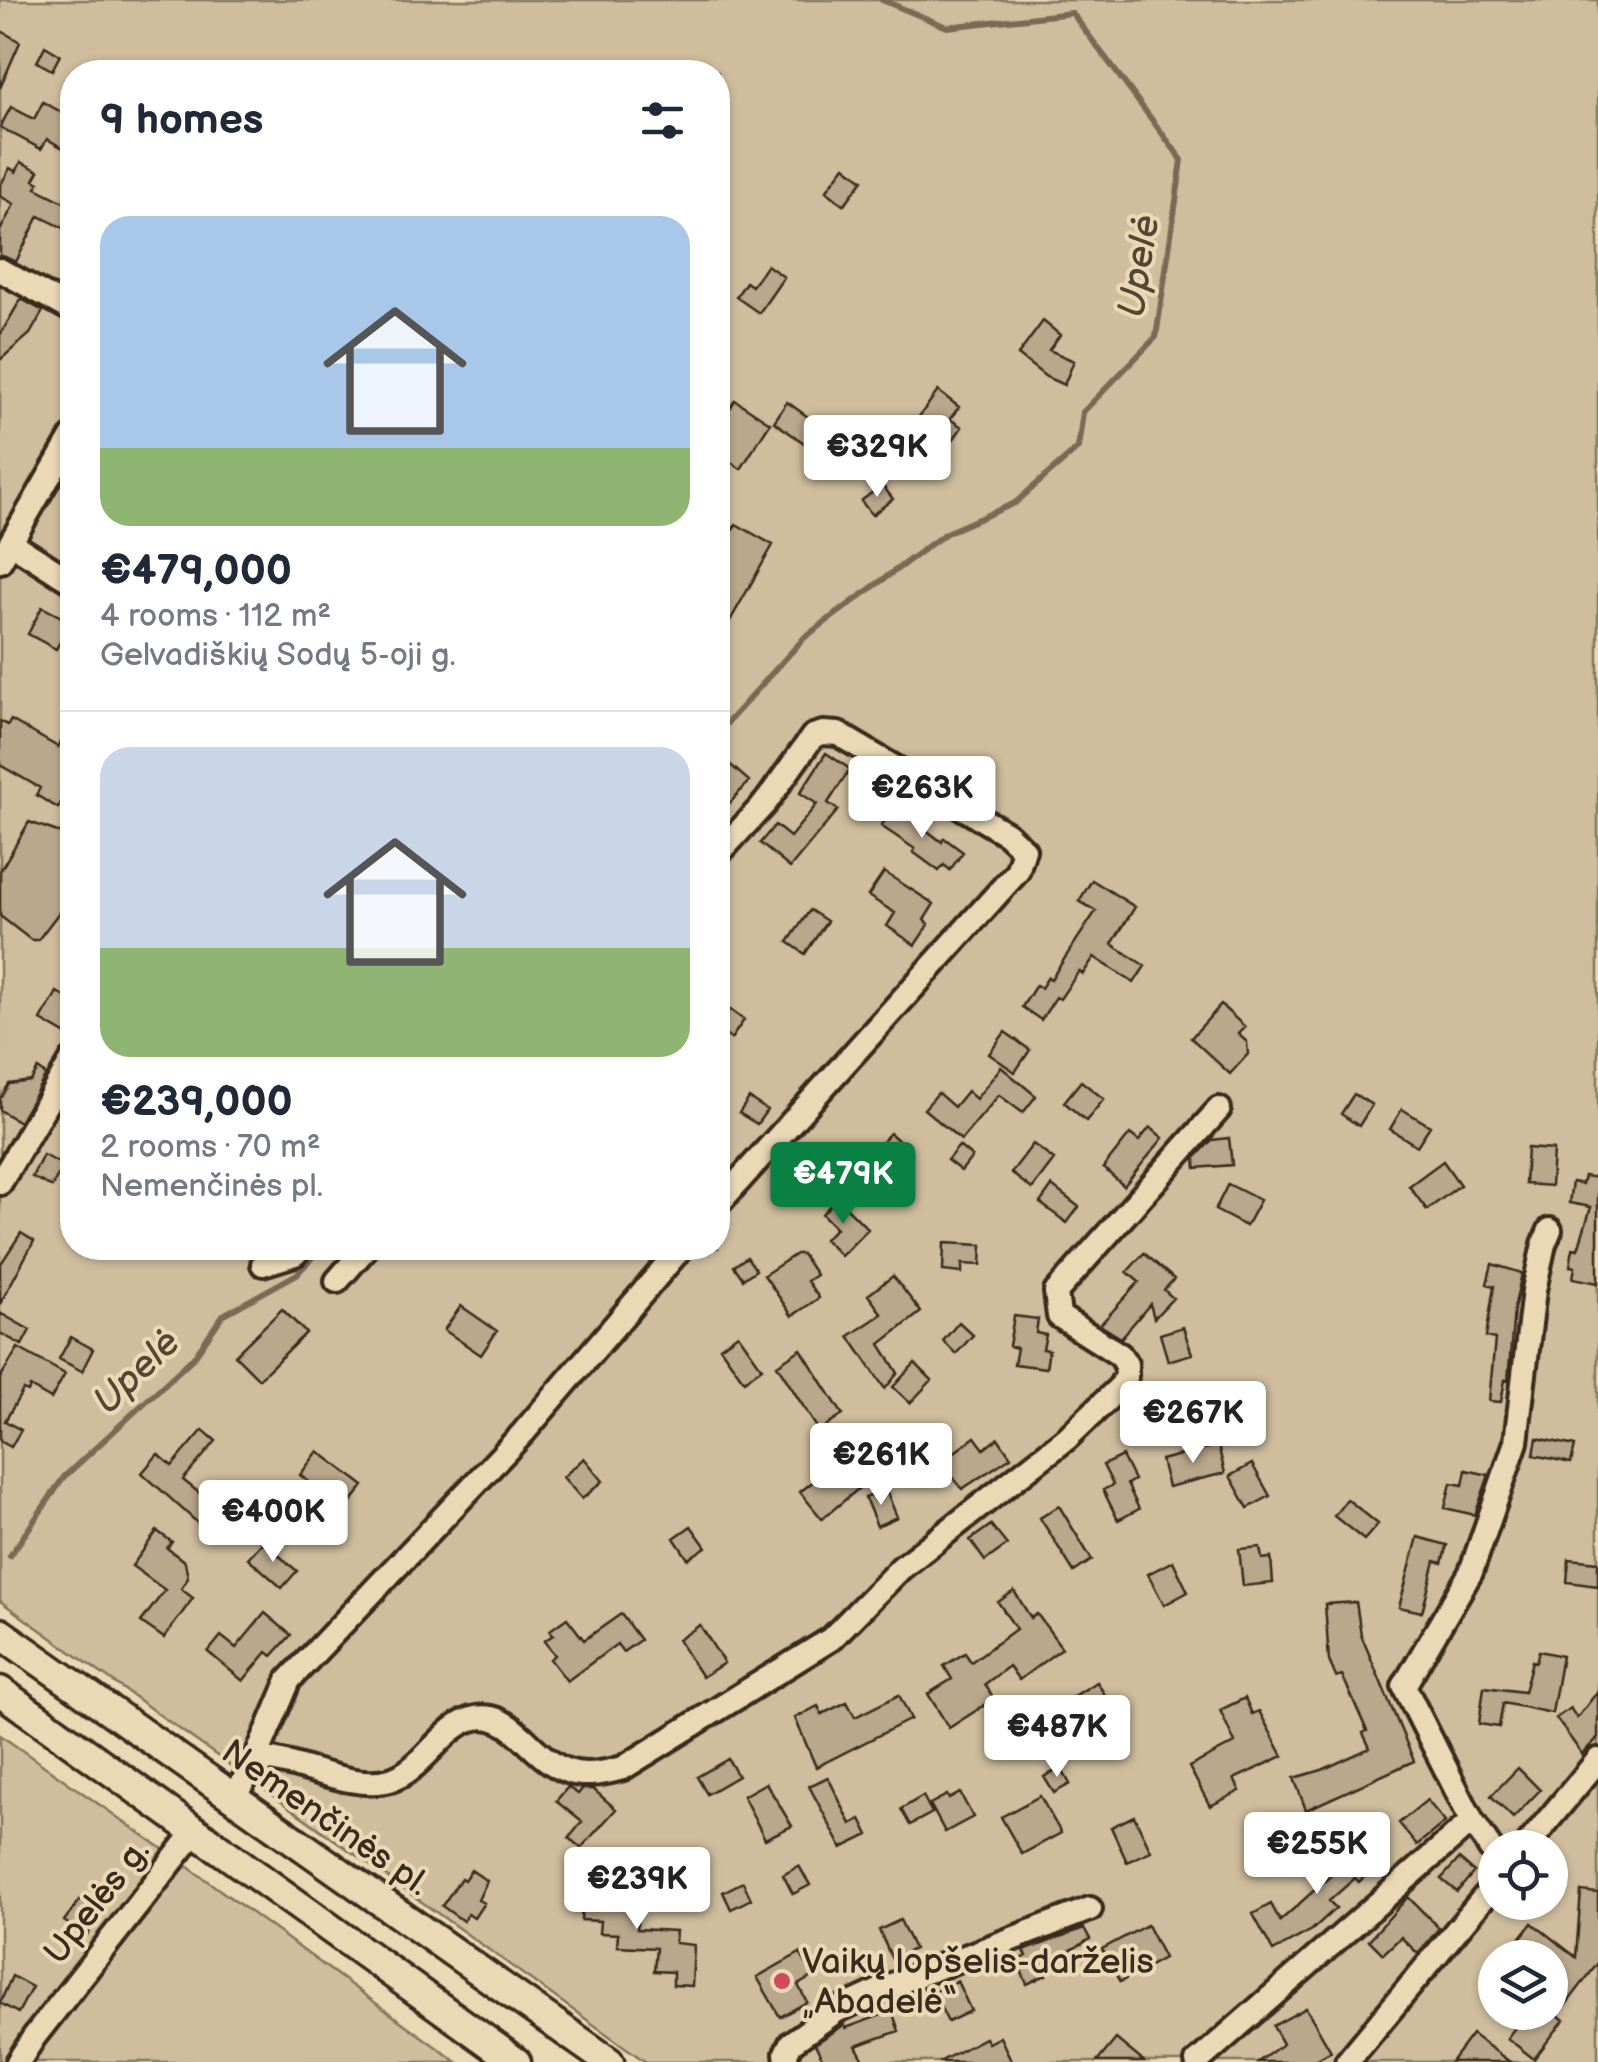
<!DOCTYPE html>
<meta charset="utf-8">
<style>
:root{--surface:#fff;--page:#f6f6f7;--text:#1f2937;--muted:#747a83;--line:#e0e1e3;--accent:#0b8043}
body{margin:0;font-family:"Balsamiq Sans",sans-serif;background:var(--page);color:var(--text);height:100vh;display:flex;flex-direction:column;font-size:38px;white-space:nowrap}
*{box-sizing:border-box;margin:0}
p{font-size:32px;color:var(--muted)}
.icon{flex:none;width:55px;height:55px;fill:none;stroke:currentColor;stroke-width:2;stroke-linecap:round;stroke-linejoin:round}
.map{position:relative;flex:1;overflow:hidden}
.sheet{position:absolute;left:60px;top:60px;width:670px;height:1200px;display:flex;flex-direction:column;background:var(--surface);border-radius:40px;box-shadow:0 2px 8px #0004}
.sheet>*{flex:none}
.tools{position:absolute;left:1478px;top:1830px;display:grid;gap:20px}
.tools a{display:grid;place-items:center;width:90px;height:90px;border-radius:50%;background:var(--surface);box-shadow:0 2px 8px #0004;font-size:50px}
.price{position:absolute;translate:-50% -85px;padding:0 22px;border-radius:10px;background:#fff;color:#222;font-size:32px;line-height:65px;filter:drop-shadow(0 2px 5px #0008)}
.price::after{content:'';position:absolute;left:50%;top:60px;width:30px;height:22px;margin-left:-15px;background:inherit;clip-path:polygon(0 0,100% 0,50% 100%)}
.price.selected{background:var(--accent);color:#fff}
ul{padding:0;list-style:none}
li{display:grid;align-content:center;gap:20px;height:530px;padding:0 40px}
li+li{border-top:2px solid var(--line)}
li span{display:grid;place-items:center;height:310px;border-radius:30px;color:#555}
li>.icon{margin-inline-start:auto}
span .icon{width:180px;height:180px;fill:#fffc;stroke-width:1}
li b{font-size:42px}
h2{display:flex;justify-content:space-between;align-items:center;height:120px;padding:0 40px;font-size:42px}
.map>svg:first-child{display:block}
.green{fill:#cfbd9d;stroke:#85745e;stroke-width:2.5;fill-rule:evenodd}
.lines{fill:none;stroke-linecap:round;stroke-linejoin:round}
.stream{stroke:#7b6955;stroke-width:6}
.building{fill:#baa88c;stroke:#3b2a1e;stroke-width:2.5}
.minor-casing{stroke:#3b2a1e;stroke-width:30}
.major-casing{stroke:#3b2a1e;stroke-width:35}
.minor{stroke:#ebd9b6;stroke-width:22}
.major{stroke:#ebd9b6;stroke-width:28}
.poi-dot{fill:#d1495b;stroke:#ebd9b6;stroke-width:4}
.labels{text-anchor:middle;stroke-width:8;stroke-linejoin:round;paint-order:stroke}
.street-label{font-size:35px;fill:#3b2a1e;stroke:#ebd9b6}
.poi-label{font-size:35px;fill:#3b2a1e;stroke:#ebd9b6;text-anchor:start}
.water-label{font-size:38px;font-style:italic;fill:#564435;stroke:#ebd9b6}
</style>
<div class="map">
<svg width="1598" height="2062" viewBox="0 0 1598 2062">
<rect width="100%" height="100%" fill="#ebd9b6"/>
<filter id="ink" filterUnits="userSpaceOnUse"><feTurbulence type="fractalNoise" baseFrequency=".01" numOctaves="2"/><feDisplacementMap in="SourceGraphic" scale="20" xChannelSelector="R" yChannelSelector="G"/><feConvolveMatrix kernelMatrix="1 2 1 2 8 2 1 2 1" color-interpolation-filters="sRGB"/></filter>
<g filter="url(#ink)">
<!-- green -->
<path class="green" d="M 0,0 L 1598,0 L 1598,2062 L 646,2062 L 0,1601 ZM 72,72 L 718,72 L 718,1248 L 72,1248 ZM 1495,1848 L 1550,1848 L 1550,1902 L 1495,1902 ZM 1495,1958 L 1550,1958 L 1550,2012 L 1495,2012 Z
M 0,1735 L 180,1861 L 457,2062 L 0,2062 Z"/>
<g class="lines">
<!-- stream -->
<path class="stream" d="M 718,733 L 805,637 L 946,533 L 1015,503 L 1078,448 L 1083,412 L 1156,337 L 1182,160 L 1072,13 L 947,27 L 882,0
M 10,1556 L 64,1477 L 194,1357 L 223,1315 L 297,1274 L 321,1248"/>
</g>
<!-- building -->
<path class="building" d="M 0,30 L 20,42 L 0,88 Z
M 45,46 L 60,55 L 52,70 L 37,62 Z
M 43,102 L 72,118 L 72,153 L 47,139 L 41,149 L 0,127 L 11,107 L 34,119 Z
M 21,162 L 39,171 L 34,180 L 39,183 L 36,188 L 72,206 L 72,232 L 39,216 L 16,262 L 0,255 L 0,231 L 14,204 L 0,196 L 0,186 L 10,168 L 16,172 Z
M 845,166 L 863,180 L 844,205 L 826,191 Z
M 767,265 L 784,277 L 759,313 L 736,297 L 746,282 L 752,286 Z
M 21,299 L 43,311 L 30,334 L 0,360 L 0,335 Z
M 1043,321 L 1060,335 L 1049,350 L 1074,361 L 1064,385 L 1046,377 L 1018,355 Z
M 938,391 L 959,407 L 950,419 L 962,427 L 948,447 L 915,422 Z
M 735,400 L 770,423 L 741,469 L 718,454 L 718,428 Z
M 787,402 L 818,424 L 804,443 L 774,422 Z
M 853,425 L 881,443 L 869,463 L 841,445 Z
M 882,485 L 893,499 L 872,515 L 861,501 Z
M 736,524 L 773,545 L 718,642 L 718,556 Z
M 42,607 L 71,622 L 56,649 L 28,634 Z
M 11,720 L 58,747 L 72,722 L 72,784 L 58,808 L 36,795 L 40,788 L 0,765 L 0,721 L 8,725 Z
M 826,753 L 850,769 L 828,803 L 838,810 L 790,868 L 760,843 L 775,825 L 790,837 L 817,804 L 800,793 Z
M 725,760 L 749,781 L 730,803 L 718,793 L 718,769 Z
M 895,806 L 942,842 L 944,838 L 963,852 L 950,870 L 944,865 L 939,871 L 913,852 L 915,849 L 881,826 Z
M 29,822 L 72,837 L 72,860 L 62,891 L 72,898 L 67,914 L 60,911 L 38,940 L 31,940 L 0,916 L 0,871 Z
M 884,872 L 934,904 L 924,920 L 929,924 L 915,945 L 887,926 L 895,913 L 868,896 Z
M 1092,880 L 1135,907 L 1112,944 L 1145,966 L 1134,983 L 1094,957 L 1083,974 L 1079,971 L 1060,999 L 1056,997 L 1041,1020 L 1022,1007 L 1036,985 L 1041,988 L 1048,977 L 1051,979 L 1096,911 L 1079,901 Z
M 810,910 L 827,921 L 805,954 L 788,942 Z
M 57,992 L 72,1001 L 72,1038 L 41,1020 Z
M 1221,1005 L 1245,1027 L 1238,1034 L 1247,1042 L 1248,1054 L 1230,1074 L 1191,1038 Z
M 729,1009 L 744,1020 L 731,1039 L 718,1030 Z
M 1005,1032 L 1030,1050 L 1015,1072 L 989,1054 Z
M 1001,1067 L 1036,1096 L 1023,1113 L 999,1095 L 961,1140 L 924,1109 L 938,1093 L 954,1107 L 967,1091 L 976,1099 Z
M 38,1069 L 46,1075 L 19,1122 L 0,1110 L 0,1099 L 9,1084 L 31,1081 Z
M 1081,1081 L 1104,1099 L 1086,1121 L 1064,1102 Z
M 1354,1094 L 1372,1105 L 1359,1126 L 1341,1114 Z
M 749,1098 L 767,1110 L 757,1124 L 739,1113 Z
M 1402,1109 L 1430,1126 L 1417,1146 L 1390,1129 Z
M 1150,1127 L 1163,1138 L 1124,1186 L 1103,1168 L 1130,1134 L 1139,1141 Z
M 890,1133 L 911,1152 L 889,1177 L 867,1158 Z
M 1229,1138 L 1232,1165 L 1196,1168 L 1195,1158 L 1212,1140 Z
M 1033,1144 L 1054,1160 L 1032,1189 L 1011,1173 Z
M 959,1146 L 972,1157 L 961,1171 L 947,1160 Z
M 1527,1148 L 1553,1150 L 1551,1186 L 1525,1184 Z
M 43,1155 L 63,1165 L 52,1187 L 32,1177 Z
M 1443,1161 L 1460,1185 L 1427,1210 L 1409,1186 Z
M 1584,1176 L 1598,1178 L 1598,1283 L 1573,1278 L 1575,1267 L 1570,1266 L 1573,1248 L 1578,1249 L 1591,1207 L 1569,1203 L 1572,1182 L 1582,1184 Z
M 1228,1184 L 1260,1200 L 1246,1226 L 1215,1210 Z
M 1052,1186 L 1079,1207 L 1067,1223 L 1040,1203 Z
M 837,1198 L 868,1229 L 841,1256 L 824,1239 L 836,1228 L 822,1214 Z
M 21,1233 L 34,1241 L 0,1304 L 0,1265 Z
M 944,1243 L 982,1245 L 981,1265 L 962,1264 L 962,1273 L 943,1271 Z
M 1144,1253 L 1174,1279 L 1164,1290 L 1173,1298 L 1154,1318 L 1150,1304 L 1121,1338 L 1100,1325 L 1139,1282 L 1127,1272 Z
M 796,1254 L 802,1254 L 816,1275 L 807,1281 L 819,1298 L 792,1316 L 764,1275 Z
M 747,1257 L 756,1270 L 743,1279 L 734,1266 Z
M 1492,1264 L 1522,1273 L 1514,1309 L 1508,1381 L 1505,1380 L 1501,1402 L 1489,1401 L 1495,1339 L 1486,1337 L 1494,1286 L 1487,1284 Z
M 893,1276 L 921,1312 L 880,1344 L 898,1373 L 885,1389 L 849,1336 L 882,1314 L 868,1295 Z
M 461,1306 L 497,1331 L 481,1355 L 444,1330 Z
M 282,1309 L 306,1333 L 259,1379 L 235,1355 Z
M 0,1313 L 30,1330 L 22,1345 L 0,1333 Z
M 1014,1316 L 1038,1319 L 1036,1333 L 1046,1335 L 1043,1349 L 1049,1350 L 1046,1368 L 1014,1364 L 1017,1348 L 1009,1346 Z
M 959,1322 L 973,1335 L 956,1354 L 943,1341 Z
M 1183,1327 L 1192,1354 L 1168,1361 L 1160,1334 Z
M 738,1334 L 762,1368 L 744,1381 L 720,1347 Z
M 71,1337 L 93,1349 L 82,1371 L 59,1359 Z
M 18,1348 L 65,1374 L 51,1399 L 30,1387 L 28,1392 L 23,1390 L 5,1421 L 21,1430 L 11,1447 L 0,1441 L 0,1378 Z
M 801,1349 L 843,1415 L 819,1431 L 777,1365 Z
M 915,1363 L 932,1380 L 910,1403 L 893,1387 Z
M 203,1430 L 216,1441 L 183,1480 L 227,1515 L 211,1535 L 142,1473 L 158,1454 L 172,1466 Z
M 975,1437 L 984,1449 L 998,1438 L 1011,1457 L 962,1489 L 941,1462 Z
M 1537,1438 L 1575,1446 L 1571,1463 L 1534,1455 Z
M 1218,1445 L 1225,1473 L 1168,1487 L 1161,1460 Z
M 857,1446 L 870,1479 L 822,1519 L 800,1492 L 844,1457 L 842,1452 Z
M 318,1451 L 364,1486 L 347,1507 L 337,1499 L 335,1502 L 300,1475 Z
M 1122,1456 L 1134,1480 L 1127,1484 L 1139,1509 L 1118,1520 L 1103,1490 L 1113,1485 L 1103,1465 Z
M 584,1458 L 603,1481 L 582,1499 L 563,1477 Z
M 1252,1464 L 1270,1496 L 1248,1508 L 1230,1476 Z
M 1466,1470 L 1489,1475 L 1475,1515 L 1445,1508 L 1451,1483 L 1463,1485 Z
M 886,1490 L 897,1517 L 877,1526 L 865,1498 Z
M 1347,1499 L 1378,1524 L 1364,1540 L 1334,1516 Z
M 1059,1506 L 1092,1560 L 1074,1572 L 1040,1518 Z
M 991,1525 L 1007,1545 L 985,1561 L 970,1540 Z
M 691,1526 L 706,1547 L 688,1559 L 674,1538 Z
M 157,1531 L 172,1542 L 167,1548 L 185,1562 L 188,1578 L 181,1589 L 193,1598 L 164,1638 L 141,1622 L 165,1590 L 132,1566 Z
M 1418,1537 L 1447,1545 L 1442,1563 L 1435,1561 L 1422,1612 L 1399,1607 Z
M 263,1542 L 297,1571 L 282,1588 L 248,1558 Z
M 1260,1547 L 1262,1559 L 1271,1558 L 1273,1583 L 1243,1586 L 1239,1549 Z
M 1569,1559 L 1598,1562 L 1598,1586 L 1567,1582 Z
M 1173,1561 L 1188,1592 L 1164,1605 L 1148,1574 Z
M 1014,1591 L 1031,1618 L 1037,1614 L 1062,1648 L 1019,1680 L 1009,1666 L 985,1684 L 994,1699 L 949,1728 L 928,1694 L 952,1679 L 944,1666 L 965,1653 L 971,1662 L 1016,1629 L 998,1602 Z
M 1356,1602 L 1361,1635 L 1414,1761 L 1306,1810 L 1294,1778 L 1322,1770 L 1370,1748 L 1363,1733 L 1367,1731 L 1342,1675 L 1336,1677 L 1329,1661 L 1325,1604 Z
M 265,1613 L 291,1635 L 272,1656 L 267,1652 L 243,1681 L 208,1652 L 221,1636 L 236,1648 Z
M 621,1614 L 640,1640 L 623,1652 L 617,1644 L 567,1681 L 550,1659 L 555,1655 L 544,1641 L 553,1635 L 550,1630 L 567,1618 L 584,1640 Z
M 700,1625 L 724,1663 L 702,1677 L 678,1640 Z
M 1539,1651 L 1562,1656 L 1552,1713 L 1503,1703 L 1499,1727 L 1479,1724 L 1484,1687 L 1524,1692 L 1532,1661 L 1536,1662 Z
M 1097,1682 L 1120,1720 L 1076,1747 L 1065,1729 L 1057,1733 L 1045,1714 Z
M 1598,1691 L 1598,1738 L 1582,1754 L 1556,1718 L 1570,1708 L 1577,1718 Z
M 899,1695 L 911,1719 L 816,1767 L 795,1718 L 818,1706 L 822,1714 L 847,1702 L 855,1717 Z
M 1245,1698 L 1252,1714 L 1259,1711 L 1283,1756 L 1234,1779 L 1240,1791 L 1210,1806 L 1189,1767 L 1235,1743 L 1220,1710 Z
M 728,1759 L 738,1776 L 707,1794 L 697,1777 Z
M 1061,1768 L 1070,1784 L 1054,1793 L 1044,1777 Z
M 1518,1768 L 1540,1790 L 1513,1818 L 1491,1796 Z
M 828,1777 L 851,1824 L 861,1819 L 869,1835 L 842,1848 L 809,1786 Z
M 766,1783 L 792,1826 L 765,1839 L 743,1796 Z
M 568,1787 L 578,1794 L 582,1789 L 593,1789 L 616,1809 L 581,1848 L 569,1838 L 582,1822 L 556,1801 Z
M 960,1793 L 973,1817 L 945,1832 L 930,1804 L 947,1795 L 949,1799 Z
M 923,1796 L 932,1813 L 910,1825 L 901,1809 Z
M 1040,1796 L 1061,1833 L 1022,1854 L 1001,1817 Z
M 1427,1800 L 1445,1822 L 1417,1845 L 1399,1823 Z
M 1134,1816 L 1151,1851 L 1127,1862 L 1111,1827 Z
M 1348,1836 L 1356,1845 L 1360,1841 L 1376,1857 L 1370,1862 L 1375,1866 L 1359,1882 L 1355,1878 L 1329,1901 L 1336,1908 L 1312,1930 L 1273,1951 L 1253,1914 L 1271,1904 L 1280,1921 L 1338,1869 L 1334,1866 L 1340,1861 L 1331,1852 Z
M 1459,1859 L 1474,1872 L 1457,1892 L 1441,1879 Z
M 799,1866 L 810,1885 L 793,1894 L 783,1875 Z
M 471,1870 L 487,1881 L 478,1900 L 484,1903 L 474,1918 L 468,1914 L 463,1921 L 442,1906 L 461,1878 L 464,1880 Z
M 583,1878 L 602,1880 L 601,1892 L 620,1893 L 619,1905 L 638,1906 L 637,1929 L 676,1931 L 675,1943 L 694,1945 L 692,1986 L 673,1985 L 673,1972 L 654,1971 L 656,1948 L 617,1946 L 618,1934 L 599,1933 L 600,1921 L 581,1920 Z
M 743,1882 L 751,1899 L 731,1909 L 723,1892 Z
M 1581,1891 L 1598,1893 L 1598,1963 L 1558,2015 L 1564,2020 L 1534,2059 L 1507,2038 L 1527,2012 L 1550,2012 L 1550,1958 L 1505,1958 L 1532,1923 L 1576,1957 Z
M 83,1896 L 103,1912 L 86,1936 L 64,1921 Z
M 1408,1897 L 1439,1928 L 1418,1954 L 1401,1937 L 1383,1954 L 1369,1940 Z
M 900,1920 L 914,1949 L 892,1959 L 879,1930 Z
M 1147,1925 L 1164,1958 L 1120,1982 L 1102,1949 Z
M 1084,1928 L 1090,1939 L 1047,1964 L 1048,1967 L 1043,1970 L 1046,1975 L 1027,1984 L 1017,1961 L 1027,1956 L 1024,1951 Z
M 800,1953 L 813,1976 L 798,1985 L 807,2002 L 780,2017 L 757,1977 Z
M 12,1976 L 32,1987 L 18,2013 L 0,2003 Z
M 957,1981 L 971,2011 L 948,2022 L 933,1992 Z
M 1306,2008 L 1331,2051 L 1312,2062 L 1258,2062 L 1283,2044 L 1273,2026 Z
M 892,2011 L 899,2031 L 856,2046 L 865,2062 L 824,2062 L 815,2044 L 844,2025 L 846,2028 Z
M 1472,2034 L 1510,2062 L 1451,2062 Z
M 1000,2037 L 1012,2062 L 939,2062 L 985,2038 L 988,2043 Z
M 1116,2039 L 1144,2062 L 1097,2062 Z"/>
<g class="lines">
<!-- minor casing -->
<g class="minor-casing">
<path id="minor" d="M 0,270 L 72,310
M 11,543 L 72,582
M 0,561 L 72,437
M 718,854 L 766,802 L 813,736 L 823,733 L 838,734 L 1007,834 L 1024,850 L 1017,872 L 718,1204
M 0,1183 L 72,1060
M 263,1264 L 295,1254 L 300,1248
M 337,1281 L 366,1248
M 256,1758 C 297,1760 352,1791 390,1780 C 427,1770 448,1710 491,1718 C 504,1721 513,1729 523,1738 C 558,1772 573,1782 623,1768 L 831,1639 L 901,1568 L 1067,1438 L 1120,1387 L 1126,1376 L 1126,1364 L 1120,1355 L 1059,1316 L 1056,1292 L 1219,1109
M 234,1798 L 256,1758 L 289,1680 L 523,1433 L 681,1248
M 1525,1848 L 1598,1760
M 1495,1855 L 1472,1821 L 1404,1686 L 1471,1572 L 1516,1442 L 1534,1290 L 1544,1244 L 1550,1230
M 18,2062 L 34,2037 L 195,1832
M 787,2062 L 786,2053 L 791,2043 L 836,2011 L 892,1985 L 1090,1909
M 1197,2062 L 1472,1821
M 1347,2062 L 1495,1884"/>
</g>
<!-- major casing -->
<g class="major-casing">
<path id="major" d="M 0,1633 L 609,2062
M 0,1691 L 516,2062"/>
</g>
<!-- minor -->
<use href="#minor" class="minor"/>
<!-- major -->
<use href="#major" class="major"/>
</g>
</g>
<!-- markers -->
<circle class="poi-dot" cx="782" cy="1981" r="10"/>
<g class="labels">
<!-- street labels -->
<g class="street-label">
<text transform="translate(326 1817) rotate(35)" y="12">Nemenčinės pl.</text>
<text transform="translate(96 1901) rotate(-52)" y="12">Upelės g.</text>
</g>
<!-- poi labels -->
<g class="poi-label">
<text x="802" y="1973">Vaikų lopšelis-darželis<tspan x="802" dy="40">„Abadelė“</tspan></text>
</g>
<!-- water labels -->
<g class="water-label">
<text transform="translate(1138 266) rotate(-81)" y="13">Upelė</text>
<text transform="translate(136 1371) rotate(-44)" y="13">Upelė</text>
</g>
</g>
</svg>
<div class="tools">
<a><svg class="icon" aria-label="locate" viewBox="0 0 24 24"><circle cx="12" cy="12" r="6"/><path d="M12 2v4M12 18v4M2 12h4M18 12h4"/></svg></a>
<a><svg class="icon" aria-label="layers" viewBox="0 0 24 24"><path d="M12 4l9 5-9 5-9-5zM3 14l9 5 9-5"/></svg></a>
</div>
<b class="price" style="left:877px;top:500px">€329K</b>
<b class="price" style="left:922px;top:841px">€263K</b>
<b class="price selected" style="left:843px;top:1227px">€479K</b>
<b class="price" style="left:1193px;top:1466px">€267K</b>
<b class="price" style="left:881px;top:1508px">€261K</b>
<b class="price" style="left:273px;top:1565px">€400K</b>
<b class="price" style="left:1057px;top:1780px">€487K</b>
<b class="price" style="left:1317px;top:1897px">€255K</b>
<b class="price" style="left:637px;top:1932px">€239K</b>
<section class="sheet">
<h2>9 homes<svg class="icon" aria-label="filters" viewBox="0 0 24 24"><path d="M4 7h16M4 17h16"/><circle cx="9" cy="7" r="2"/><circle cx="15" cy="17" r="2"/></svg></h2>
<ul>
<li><span style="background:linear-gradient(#a9c7e8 75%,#8fb573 0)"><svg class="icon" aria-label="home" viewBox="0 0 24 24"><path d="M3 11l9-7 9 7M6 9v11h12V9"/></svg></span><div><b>€479,000</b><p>4 rooms · 112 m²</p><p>Gelvadiškių Sodų 5-oji g.</p></div></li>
<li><span style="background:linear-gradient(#c9d6e8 65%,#8fb573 0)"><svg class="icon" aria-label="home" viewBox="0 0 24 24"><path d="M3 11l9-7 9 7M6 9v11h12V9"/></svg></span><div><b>€239,000</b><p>2 rooms · 70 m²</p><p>Nemenčinės pl.</p></div></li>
</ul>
</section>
</div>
